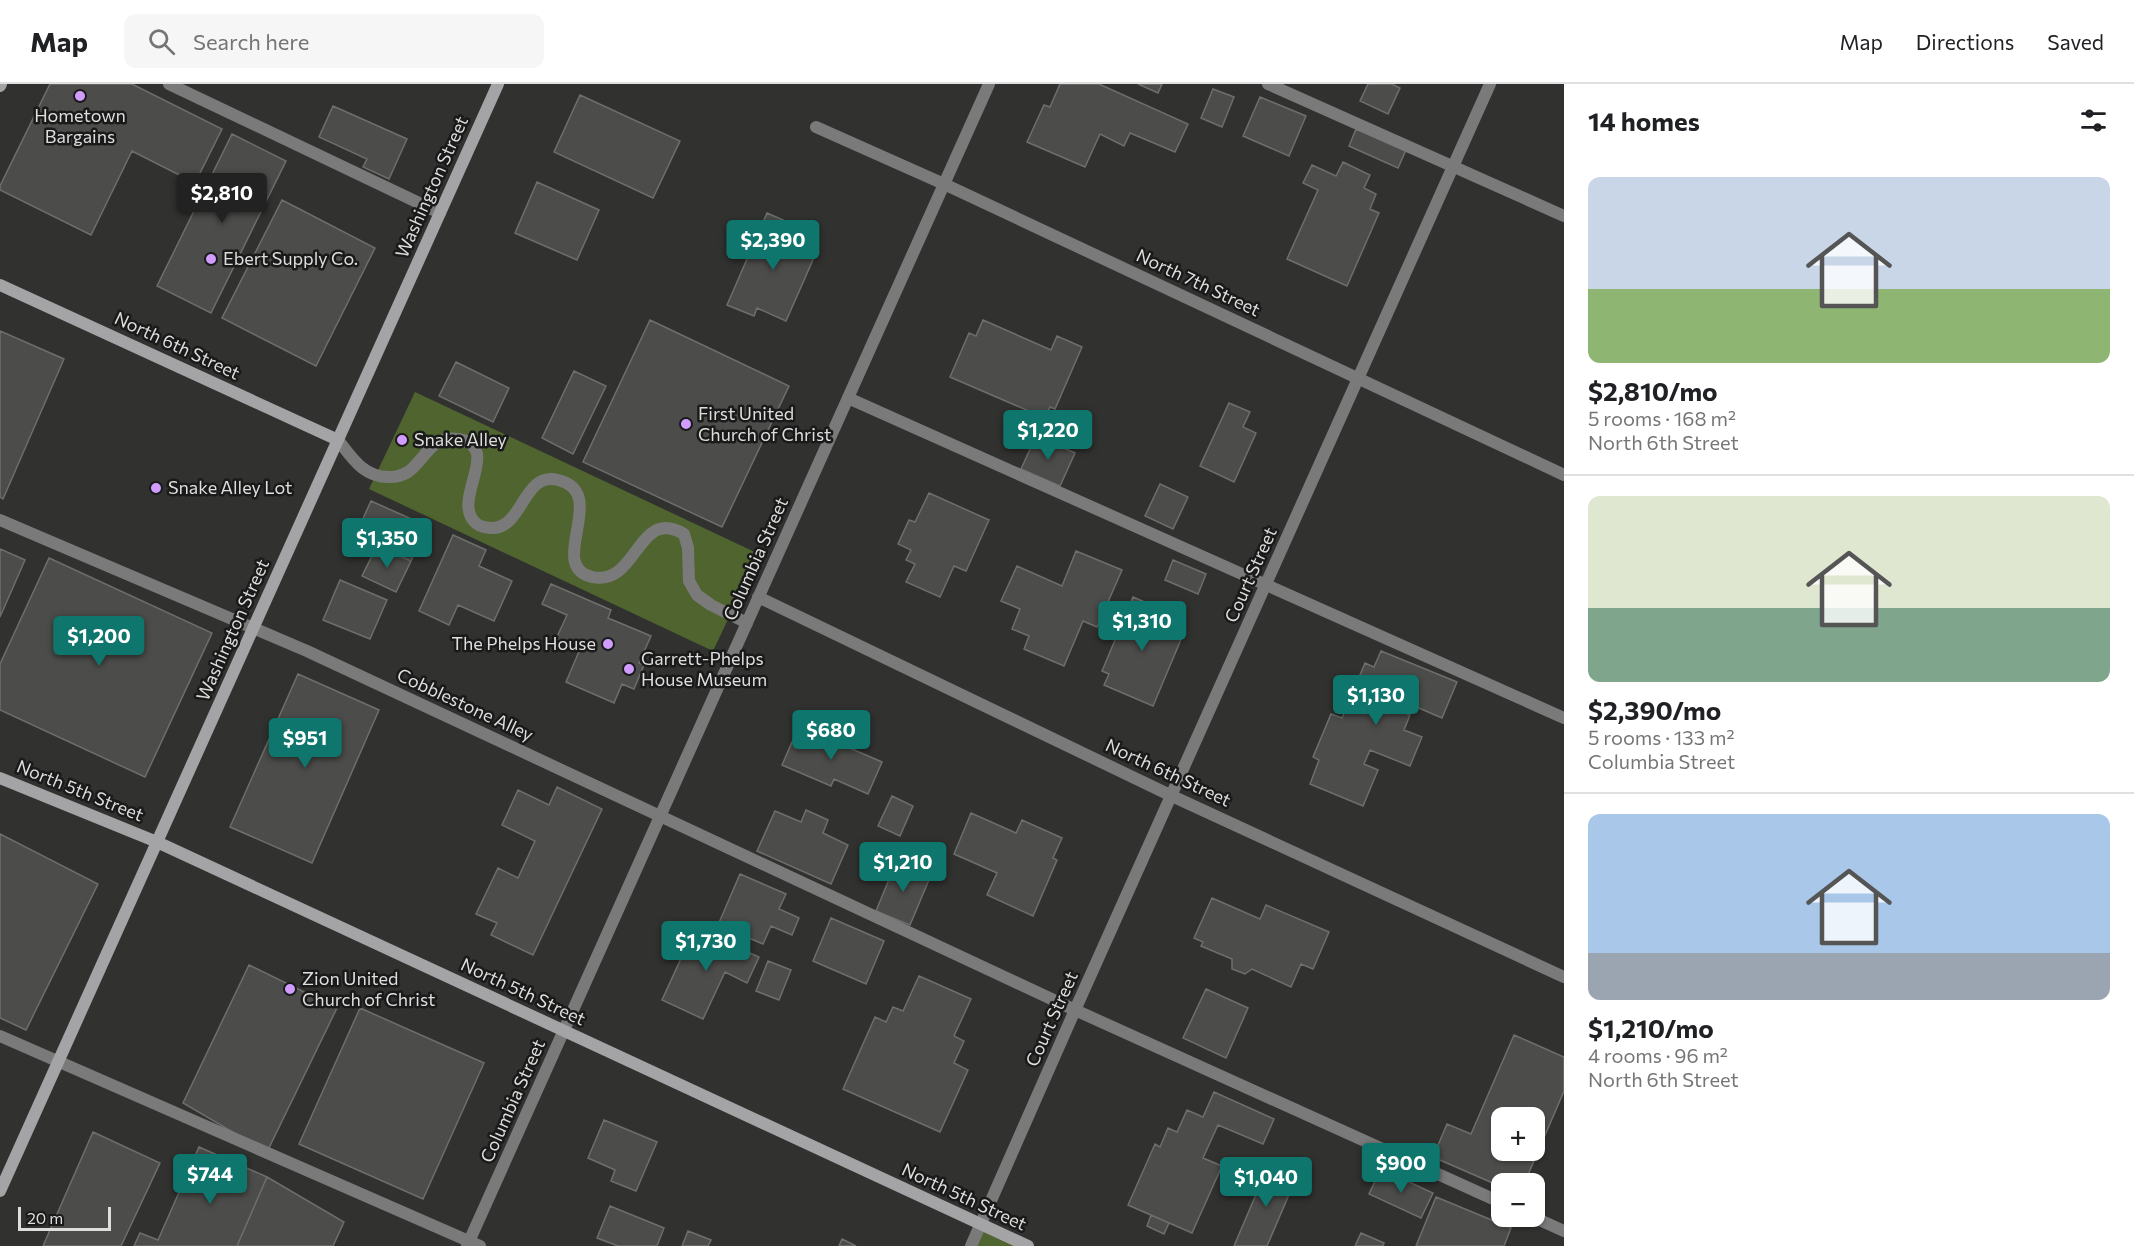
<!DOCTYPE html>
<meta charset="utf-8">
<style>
:root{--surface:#fff;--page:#f6f6f6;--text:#202124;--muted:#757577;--line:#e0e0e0;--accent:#0f766e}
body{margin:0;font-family:Commissioner,sans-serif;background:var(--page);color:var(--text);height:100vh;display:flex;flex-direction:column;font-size:22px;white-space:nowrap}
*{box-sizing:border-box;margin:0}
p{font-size:20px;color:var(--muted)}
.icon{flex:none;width:33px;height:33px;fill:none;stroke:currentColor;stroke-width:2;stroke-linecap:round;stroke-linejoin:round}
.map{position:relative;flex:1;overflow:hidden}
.panel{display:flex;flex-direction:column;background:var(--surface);width:570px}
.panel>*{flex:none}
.buttons{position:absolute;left:1491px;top:1023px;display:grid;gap:12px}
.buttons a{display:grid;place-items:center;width:54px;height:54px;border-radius:12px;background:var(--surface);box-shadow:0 2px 4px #0004;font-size:30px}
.scale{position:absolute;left:18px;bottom:15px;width:93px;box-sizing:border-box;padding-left:6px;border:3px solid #dedfdd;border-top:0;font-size:16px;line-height:21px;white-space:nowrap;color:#dedfdd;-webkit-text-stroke:4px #191a19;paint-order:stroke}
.price{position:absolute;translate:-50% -51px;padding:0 14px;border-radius:6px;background:var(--accent);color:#fff;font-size:20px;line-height:39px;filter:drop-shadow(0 2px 3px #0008)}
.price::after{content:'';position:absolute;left:50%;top:36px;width:18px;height:14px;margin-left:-9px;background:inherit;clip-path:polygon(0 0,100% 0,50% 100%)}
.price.on{background:#222;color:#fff}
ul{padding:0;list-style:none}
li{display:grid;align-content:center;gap:12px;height:318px;padding:0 24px}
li+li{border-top:2px solid var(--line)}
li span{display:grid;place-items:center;height:186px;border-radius:12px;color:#555}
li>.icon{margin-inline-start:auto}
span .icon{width:108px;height:108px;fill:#fffc;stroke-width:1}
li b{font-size:26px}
h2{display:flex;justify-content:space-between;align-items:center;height:72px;padding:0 24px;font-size:26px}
header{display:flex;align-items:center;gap:36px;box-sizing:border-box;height:84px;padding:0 30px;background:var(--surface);border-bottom:2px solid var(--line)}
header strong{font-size:28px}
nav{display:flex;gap:33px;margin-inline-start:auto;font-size:21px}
.search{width:420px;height:54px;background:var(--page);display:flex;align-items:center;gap:15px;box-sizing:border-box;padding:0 21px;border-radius:12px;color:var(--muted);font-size:22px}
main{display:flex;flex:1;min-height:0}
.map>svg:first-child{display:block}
.green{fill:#4f642e}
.building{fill:#4c4d4a;stroke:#6d6f6c;stroke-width:1.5;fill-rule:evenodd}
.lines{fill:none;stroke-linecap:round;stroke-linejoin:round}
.lane{stroke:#7b7a7b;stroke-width:12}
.street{stroke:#7b7a7b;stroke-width:12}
.secondary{stroke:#a4a3a5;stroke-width:12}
.poi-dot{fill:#d09dff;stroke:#191a19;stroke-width:2}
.labels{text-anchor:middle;stroke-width:5;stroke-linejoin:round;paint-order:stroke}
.poi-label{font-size:18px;fill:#dedfdd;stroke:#191a19;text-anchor:start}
.street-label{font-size:18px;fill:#dedfdd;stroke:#191a19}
</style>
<header>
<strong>Map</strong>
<div class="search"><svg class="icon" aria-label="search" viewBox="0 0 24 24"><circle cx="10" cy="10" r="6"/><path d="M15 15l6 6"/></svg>Search here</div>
<nav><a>Map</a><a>Directions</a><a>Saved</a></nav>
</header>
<main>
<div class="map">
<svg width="1564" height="1162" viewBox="0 0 1564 1162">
<rect width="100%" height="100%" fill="#313230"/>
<!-- green -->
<path class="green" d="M 415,308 L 759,470 L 713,567 L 369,405 Z
M 981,1140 L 1028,1162 L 971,1162 Z"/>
<!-- building -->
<path class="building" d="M 50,0 L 132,0 L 222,45 L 195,99 L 132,67 L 91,151 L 0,106 L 0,102 Z
M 1060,0 L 1099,0 L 1188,40 L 1175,68 L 1130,49 L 1124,62 L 1100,50 L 1085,83 L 1027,58 L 1044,21 L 1050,23 Z
M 1138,0 L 1162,0 L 1158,9 Z
M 1368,0 L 1392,0 L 1400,4 L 1388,30 L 1360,17 Z
M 1213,5 L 1234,13 L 1222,43 L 1201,34 Z
M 580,11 L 680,57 L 653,114 L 554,68 Z
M 1260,13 L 1306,32 L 1289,72 L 1243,52 Z
M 333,22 L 407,55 L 389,95 L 363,83 L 367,75 L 319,53 Z
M 1356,45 L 1406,66 L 1398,84 L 1349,62 Z
M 232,50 L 286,77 L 211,229 L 157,202 Z
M 1343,78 L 1370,91 L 1364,104 L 1376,110 L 1370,125 L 1379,129 L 1347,202 L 1287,175 L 1318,106 L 1303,99 L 1312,81 L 1336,92 Z
M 537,98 L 599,126 L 577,176 L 515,149 Z
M 282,116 L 375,164 L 316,282 L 222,234 Z
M 767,129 L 799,143 L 793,158 L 816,169 L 786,237 L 757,224 L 754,232 L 727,221 Z
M 650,236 L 789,302 L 722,443 L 583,378 Z
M 983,236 L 1051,266 L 1057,252 L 1082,263 L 1055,325 L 1050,323 L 1045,334 L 950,293 L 969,249 L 976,252 Z
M 0,247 L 64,275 L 3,415 L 0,413 Z
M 456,278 L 509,304 L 493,338 L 439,312 Z
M 574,287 L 606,302 L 573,370 L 542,354 Z
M 1229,319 L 1250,328 L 1243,343 L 1256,349 L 1234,398 L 1200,382 Z
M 1036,352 L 1075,369 L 1060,402 L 1021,385 Z
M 1160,400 L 1188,413 L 1173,445 L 1145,432 Z
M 929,409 L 989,436 L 966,487 L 954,482 L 940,513 L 906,498 L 915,480 L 906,476 L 911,466 L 898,460 L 909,436 L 915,438 Z
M 371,417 L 427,442 L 411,477 L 355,452 Z
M 453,451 L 486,466 L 479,482 L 512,497 L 494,537 L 458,521 L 449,541 L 419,527 Z
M 377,462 L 411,477 L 396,508 L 362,492 Z
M 0,465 L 25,476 L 0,533 Z
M 1076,467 L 1122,486 L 1097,543 L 1083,537 L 1064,582 L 1024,565 L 1029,552 L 1012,545 L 1020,525 L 1001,517 L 1017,482 L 1062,502 Z
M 49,474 L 212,549 L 145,693 L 0,626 L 0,580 Z
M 1173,476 L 1206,490 L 1198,510 L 1165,496 Z
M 340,496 L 387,516 L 370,555 L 323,536 Z
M 551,500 L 611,526 L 608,534 L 651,552 L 639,579 L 644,581 L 634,605 L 622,600 L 614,619 L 566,598 L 580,565 L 556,555 L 567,531 L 542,520 Z
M 1133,513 L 1170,529 L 1167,538 L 1185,546 L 1153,622 L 1104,601 L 1109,590 L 1102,587 Z
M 1381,567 L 1457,598 L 1442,634 L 1414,622 L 1416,615 L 1405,610 L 1407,605 L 1399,602 L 1390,623 L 1410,631 L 1404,646 L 1422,653 L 1410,682 L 1370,666 L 1364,680 L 1378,686 L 1363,722 L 1310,700 L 1319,676 L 1313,673 L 1331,630 L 1342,634 L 1365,579 L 1374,583 Z
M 298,590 L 379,626 L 312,779 L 230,743 Z
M 799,642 L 882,678 L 868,710 L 834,695 L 831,702 L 782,681 Z
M 557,703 L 602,725 L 533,871 L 491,851 L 497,839 L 476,830 L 498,784 L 518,794 L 535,757 L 502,741 L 518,706 L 549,721 Z
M 892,712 L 913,722 L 900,752 L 878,742 Z
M 806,726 L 828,736 L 823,749 L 848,761 L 831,800 L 757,767 L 775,727 L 801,738 Z
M 971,729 L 1016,749 L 1022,736 L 1062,754 L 1053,774 L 1057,776 L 1033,832 L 987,811 L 997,789 L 954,770 Z
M 0,750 L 98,800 L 26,946 L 0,934 Z
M 897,776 L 931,791 L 910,841 L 876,827 Z
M 740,790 L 786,810 L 779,825 L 799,834 L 792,851 L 771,842 L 763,860 L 718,841 Z
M 1212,814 L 1260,835 L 1266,821 L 1329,848 L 1313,885 L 1301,880 L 1291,903 L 1252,885 L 1245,890 L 1232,885 L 1232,875 L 1201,862 L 1203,858 L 1194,854 Z
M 831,834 L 884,857 L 866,900 L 813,877 Z
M 695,844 L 759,873 L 747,899 L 725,888 L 703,935 L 662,916 Z
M 768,877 L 791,886 L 779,916 L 756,907 Z
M 249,881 L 337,924 L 267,1068 L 183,1019 Z
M 919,892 L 971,915 L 954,952 L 964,957 L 954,979 L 968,986 L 940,1048 L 843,1005 L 875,933 L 886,938 L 893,923 L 903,927 Z
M 1206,905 L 1248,924 L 1226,974 L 1183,954 Z
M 360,924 L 484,979 L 423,1115 L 299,1060 Z
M 1514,951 L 1564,973 L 1564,1007 L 1524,1100 L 1502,1100 L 1502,1103 L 1433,1073 L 1447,1040 L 1471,1050 ZM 1502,1034 L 1534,1034 L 1534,1066 L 1502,1066 Z
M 1214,1008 L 1274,1035 L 1263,1060 L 1218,1041 L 1203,1074 L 1222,1082 L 1192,1149 L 1128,1121 L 1155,1060 L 1160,1063 L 1168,1044 L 1177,1048 L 1187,1026 L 1203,1033 Z
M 604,1036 L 657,1058 L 636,1107 L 611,1097 L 615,1086 L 588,1074 Z
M 93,1048 L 160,1079 L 121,1162 L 43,1162 Z
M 199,1063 L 267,1093 L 237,1162 L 134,1162 L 140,1149 L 158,1156 Z
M 1269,1080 L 1297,1092 L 1267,1162 L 1234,1162 Z
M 1381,1085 L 1433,1109 L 1421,1134 L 1369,1110 Z
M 267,1093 L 344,1138 L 333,1162 L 237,1162 Z
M 1436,1113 L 1511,1144 L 1504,1162 L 1416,1162 Z
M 610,1122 L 664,1144 L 657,1162 L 618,1162 L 597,1154 Z
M 1151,1131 L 1169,1139 L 1164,1150 L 1147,1142 Z
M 688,1147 L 711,1156 L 708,1162 L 682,1162 Z
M 1361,1149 L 1384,1159 L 1383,1162 L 1355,1162 Z
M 842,1155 L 856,1162 L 839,1162 Z"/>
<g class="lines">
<!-- lane -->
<path class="lane" d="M 169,0 L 440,129
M 1268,0 L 1564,132
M 848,314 L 1564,634
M 338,356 C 352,374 364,394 390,393 C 396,393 403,391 408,388 C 425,376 432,350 458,355 C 505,363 448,418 477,440 C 481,443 488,444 494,444 C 523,442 524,387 558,396 C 611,409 545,482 592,493 C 638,503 637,422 684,450 L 688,464 L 689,497 L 697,511 L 711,521 L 747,539
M 0,436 L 307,567 L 1075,926 L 1502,1119
M 0,952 L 480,1162
M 1531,1132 L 1564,1147"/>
<!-- street -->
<path class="street" d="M 816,43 L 944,100 L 1564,391
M 758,513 L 1172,712 L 1564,893
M 467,1162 L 989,0
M 971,1162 L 1075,926 L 1490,0"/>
<!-- secondary -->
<path class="secondary" d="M 0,2 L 1,0
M 0,201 L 338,356
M 0,694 L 157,758 L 1028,1162
M 0,1107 L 498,0"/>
</g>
<!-- markers -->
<g class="poi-dot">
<circle cx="80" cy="12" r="6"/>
<circle cx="211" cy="175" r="6"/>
<circle cx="686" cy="340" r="6"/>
<circle cx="402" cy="356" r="6"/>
<circle cx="156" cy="404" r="6"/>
<circle cx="608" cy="560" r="6"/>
<circle cx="629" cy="585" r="6"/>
<circle cx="290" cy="905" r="6"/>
</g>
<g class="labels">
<!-- poi labels -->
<g class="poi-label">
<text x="80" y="38" text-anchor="middle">Hometown<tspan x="80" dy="21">Bargains</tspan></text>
<text x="223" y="181">Ebert Supply Co.</text>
<text x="698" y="336">First United<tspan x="698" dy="21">Church of Christ</tspan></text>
<text x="414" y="362">Snake Alley</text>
<text x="168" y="410">Snake Alley Lot</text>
<text x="596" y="566" text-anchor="end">The Phelps House</text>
<text x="641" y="581">Garrett-Phelps<tspan x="641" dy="21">House Museum</tspan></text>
<text x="302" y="901">Zion United<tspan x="302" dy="21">Church of Christ</tspan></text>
</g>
<!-- street labels -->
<g class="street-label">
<text transform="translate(432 103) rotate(-66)" y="6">Washington Street</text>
<text transform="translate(1198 199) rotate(25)" y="6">North 7th Street</text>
<text transform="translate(177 262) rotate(25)" y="6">North 6th Street</text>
<text transform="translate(756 475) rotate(-66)" y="6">Columbia Street</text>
<text transform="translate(1251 491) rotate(-66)" y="6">Court Street</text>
<text transform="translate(233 546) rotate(-66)" y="6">Washington Street</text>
<text transform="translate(465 621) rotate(25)" y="6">Cobblestone Alley</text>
<text transform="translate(1168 689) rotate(25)" y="6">North 6th Street</text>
<text transform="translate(80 707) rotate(22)" y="6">North 5th Street</text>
<text transform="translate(523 908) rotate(25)" y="6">North 5th Street</text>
<text transform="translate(1052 935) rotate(-66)" y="6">Court Street</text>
<text transform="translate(513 1017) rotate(-66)" y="6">Columbia Street</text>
<text transform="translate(964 1113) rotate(25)" y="6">North 5th Street</text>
</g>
</g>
</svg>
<div class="buttons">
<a>+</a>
<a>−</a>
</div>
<div class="scale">20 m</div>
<b class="price on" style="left:222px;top:140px">$2,810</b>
<b class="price" style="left:773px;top:187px">$2,390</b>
<b class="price" style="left:1048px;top:377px">$1,220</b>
<b class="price" style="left:387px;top:485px">$1,350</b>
<b class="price" style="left:1142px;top:568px">$1,310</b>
<b class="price" style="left:99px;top:583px">$1,200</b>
<b class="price" style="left:1376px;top:642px">$1,130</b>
<b class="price" style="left:831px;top:677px">$680</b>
<b class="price" style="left:305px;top:685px">$951</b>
<b class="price" style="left:903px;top:809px">$1,210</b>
<b class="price" style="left:706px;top:888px">$1,730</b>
<b class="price" style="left:1401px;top:1110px">$900</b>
<b class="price" style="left:210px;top:1121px">$744</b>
<b class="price" style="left:1266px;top:1124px">$1,040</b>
</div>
<section class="panel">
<h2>14 homes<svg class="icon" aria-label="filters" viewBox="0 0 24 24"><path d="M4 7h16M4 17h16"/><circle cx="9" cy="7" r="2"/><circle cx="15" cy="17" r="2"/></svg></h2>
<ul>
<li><span style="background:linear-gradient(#c9d6e8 60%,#8fb573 0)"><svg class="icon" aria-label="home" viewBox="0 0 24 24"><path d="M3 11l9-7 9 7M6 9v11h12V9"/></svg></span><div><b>$2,810/mo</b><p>5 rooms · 168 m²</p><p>North 6th Street</p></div></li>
<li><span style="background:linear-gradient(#dfe7d0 60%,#7fa58c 0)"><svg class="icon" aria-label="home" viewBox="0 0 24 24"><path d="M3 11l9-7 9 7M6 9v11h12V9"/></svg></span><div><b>$2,390/mo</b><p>5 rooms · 133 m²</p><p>Columbia Street</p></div></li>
<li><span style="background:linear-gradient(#a9c7e8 75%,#9aa5b1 0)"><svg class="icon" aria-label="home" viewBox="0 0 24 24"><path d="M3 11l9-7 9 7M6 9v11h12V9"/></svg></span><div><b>$1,210/mo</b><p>4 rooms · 96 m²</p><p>North 6th Street</p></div></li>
</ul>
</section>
</main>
